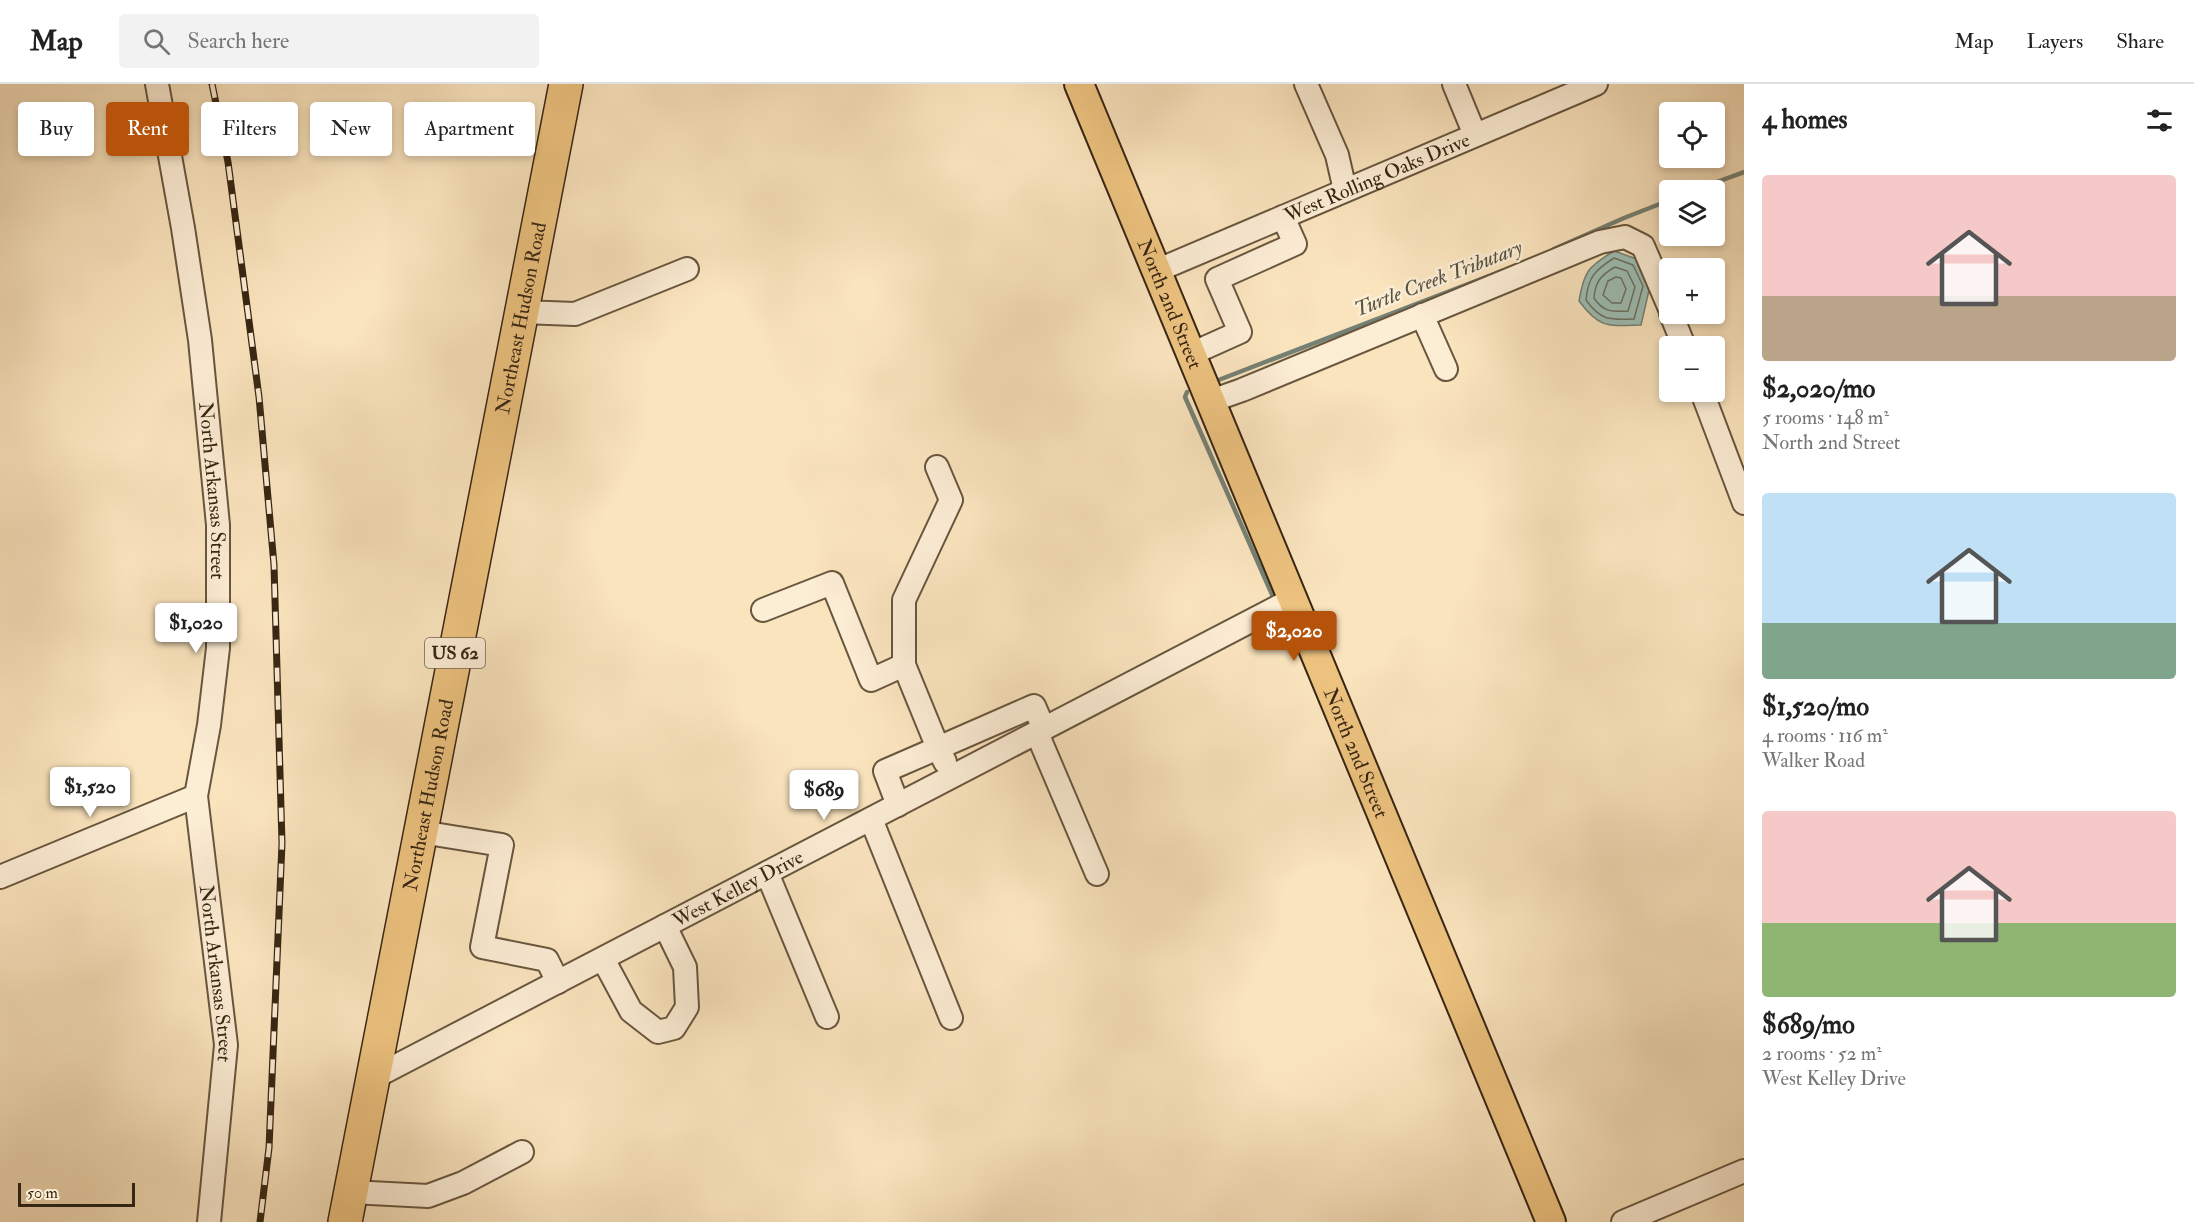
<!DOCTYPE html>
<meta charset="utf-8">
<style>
:root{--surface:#fff;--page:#f2f2f2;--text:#222;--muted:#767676;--line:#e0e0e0;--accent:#b45309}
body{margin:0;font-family:"IM FELL Double Pica",serif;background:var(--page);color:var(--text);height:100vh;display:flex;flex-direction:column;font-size:22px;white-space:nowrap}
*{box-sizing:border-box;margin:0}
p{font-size:20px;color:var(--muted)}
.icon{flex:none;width:33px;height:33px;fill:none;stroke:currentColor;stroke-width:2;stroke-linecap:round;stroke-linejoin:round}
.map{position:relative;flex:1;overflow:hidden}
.drawer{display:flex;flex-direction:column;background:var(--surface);width:450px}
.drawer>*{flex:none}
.top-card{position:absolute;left:18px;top:18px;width:570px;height:54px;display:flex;gap:12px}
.fabs{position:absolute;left:1659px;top:18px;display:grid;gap:12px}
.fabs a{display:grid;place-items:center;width:66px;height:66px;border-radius:6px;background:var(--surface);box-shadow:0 3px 9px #0003;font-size:30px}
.scale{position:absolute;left:18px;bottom:15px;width:117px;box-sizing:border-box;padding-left:6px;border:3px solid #372613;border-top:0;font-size:16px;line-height:21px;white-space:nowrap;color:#372613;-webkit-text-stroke:4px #fcedd5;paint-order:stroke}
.price{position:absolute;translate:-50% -51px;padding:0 14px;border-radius:6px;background:#fff;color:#222;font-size:20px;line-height:39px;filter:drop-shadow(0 2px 3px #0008)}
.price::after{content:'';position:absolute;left:50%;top:36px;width:18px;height:14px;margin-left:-9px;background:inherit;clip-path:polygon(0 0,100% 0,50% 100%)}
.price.selected{background:var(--accent);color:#fff}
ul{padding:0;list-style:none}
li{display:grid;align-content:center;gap:12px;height:318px;padding:0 18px}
li span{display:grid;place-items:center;height:186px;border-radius:6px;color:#555}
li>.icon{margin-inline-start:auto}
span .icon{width:108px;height:108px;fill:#fffc;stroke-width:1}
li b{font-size:26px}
h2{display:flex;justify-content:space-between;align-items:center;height:72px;padding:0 18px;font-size:26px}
.chip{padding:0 21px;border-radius:6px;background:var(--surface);box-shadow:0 3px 9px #0003;font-size:21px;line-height:54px}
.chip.selected{background:var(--accent);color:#fff}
header{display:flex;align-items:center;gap:36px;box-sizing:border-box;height:84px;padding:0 30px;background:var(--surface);border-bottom:2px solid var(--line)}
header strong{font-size:28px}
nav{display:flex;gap:33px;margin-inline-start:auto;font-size:21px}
.search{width:420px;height:54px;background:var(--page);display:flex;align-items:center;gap:15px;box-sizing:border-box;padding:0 21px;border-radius:6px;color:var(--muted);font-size:22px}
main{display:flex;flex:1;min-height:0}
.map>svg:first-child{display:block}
.water{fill:#9ebeb4;stroke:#758174;stroke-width:1.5}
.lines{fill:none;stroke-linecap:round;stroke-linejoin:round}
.shore{stroke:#6a7264;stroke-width:1.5}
.stream{stroke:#758174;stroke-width:4.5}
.minor-casing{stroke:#68563e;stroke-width:26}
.major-casing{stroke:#372613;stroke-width:32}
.highway-casing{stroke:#372613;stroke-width:36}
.minor{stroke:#fcedd5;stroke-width:22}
.major{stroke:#edc27f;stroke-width:28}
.highway{stroke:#edc27f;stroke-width:33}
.rail-casing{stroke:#372613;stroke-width:7}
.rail{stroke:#fcedd5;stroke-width:4.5;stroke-dasharray:14;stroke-linecap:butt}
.labels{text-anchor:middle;stroke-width:5;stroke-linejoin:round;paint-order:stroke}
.shield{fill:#fcedd5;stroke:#72624d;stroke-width:1.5}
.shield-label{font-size:18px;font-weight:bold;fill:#372613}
.street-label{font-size:20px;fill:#372613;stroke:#fcedd5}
.water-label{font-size:21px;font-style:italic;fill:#565443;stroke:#fcedd5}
</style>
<header>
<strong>Map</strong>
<div class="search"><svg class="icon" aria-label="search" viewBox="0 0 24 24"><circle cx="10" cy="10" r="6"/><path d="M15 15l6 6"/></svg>Search here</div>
<nav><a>Map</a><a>Layers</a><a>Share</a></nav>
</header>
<main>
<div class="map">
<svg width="1744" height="1138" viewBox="0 0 1744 1138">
<rect width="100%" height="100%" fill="#fae4be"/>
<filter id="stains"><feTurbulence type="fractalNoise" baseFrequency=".00333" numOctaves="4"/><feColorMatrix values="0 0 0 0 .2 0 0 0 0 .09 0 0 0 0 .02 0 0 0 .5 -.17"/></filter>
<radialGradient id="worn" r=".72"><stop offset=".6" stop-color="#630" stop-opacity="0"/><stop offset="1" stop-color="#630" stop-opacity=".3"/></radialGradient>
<!-- water -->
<path class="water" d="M 1614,167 L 1637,175 L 1650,202 L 1641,241 C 1608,242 1600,245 1579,217 C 1584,187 1588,183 1614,167 Z"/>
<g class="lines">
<!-- shore -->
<path class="shore" d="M 1614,174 L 1633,181 L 1643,202 L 1634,235 C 1610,236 1601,237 1586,216 C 1588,193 1595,186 1614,174 Z
M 1615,183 L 1627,187 L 1635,203 L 1628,227 C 1612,228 1603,228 1594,214 C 1595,198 1601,191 1615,183 Z
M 1616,193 L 1621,194 L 1626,205 L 1621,219 L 1612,219 L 1603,211 L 1608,197 Z"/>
<!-- stream -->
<path class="stream" d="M 1695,106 L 1744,88
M 1554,165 L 1624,134 L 1670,116
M 1216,297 L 1502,187
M 1187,308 L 1185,313 L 1274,515 L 1272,516"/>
<!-- minor casing -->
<g class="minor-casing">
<g id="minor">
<path id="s1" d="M 157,0 L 183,144 L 200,256 L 218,441 L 218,564 L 209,641 L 196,712 L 226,961 L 209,1138"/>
<path d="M 1306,0 L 1337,71 L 1345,106"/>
<path d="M 1454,0 L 1475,51"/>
<path id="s2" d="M 1156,187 L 1596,0"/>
<path d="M 522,228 L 575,230 L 687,185"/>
<path d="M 1671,230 L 1684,262"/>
<path d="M 1422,231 L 1446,285"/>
<path d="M 1191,270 L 1240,248 L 1217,195 L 1295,160 L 1283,133"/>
<path d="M 1702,308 L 1744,419"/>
<path d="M 1211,317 L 1242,306 L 1600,158 L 1625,153 L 1643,162 L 1670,225"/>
<path d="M 763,526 L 832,499 L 871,596 L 904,581 L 938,664 L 885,687 L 898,721"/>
<path d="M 904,581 L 904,516 L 951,416 L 937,383"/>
<path d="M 1037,649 L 1097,790"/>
<path d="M 945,678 L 938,664 L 1034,622 L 1044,645"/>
<path d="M 871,735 L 951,934"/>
<path d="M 421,748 L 502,761 L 482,863 L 547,876 L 558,898"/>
<path d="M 767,789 L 827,933"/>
<path d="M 0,793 L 196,712"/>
<path d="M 603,875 L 631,927 L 658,948 L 674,944 L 687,923 L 685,883 L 665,842"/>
<path id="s3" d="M 373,994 L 1293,515"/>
<path d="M 351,1108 L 428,1112 L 463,1099 L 522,1068"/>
<path d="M 1623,1138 L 1744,1087"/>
</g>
</g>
<!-- major casing -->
<g class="major-casing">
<g id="major">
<path id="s4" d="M 1079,0 L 1551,1138"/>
</g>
</g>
<!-- highway casing -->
<g class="highway-casing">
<g id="highway">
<path id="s5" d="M 345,1138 L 566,0"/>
</g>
</g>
<!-- minor -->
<use href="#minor" class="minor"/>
<!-- major -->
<use href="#major" class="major"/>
<!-- highway -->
<use href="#highway" class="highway"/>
<!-- rail casing -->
<g class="rail-casing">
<path id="rail" d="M 212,0 L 228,78 L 259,313 L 274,481 L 282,759 L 269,1064 L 260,1138"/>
</g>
<!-- rail -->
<use href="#rail" class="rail"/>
</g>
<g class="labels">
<!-- shield labels -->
<rect class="shield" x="425" y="554" width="60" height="30" rx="4.5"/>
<g class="shield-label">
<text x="455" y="575">US 62</text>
</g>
<!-- street labels -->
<g class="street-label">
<text dy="7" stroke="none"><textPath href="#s2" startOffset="240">West Rolling Oaks Drive</textPath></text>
<text dy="7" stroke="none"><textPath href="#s4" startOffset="238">North 2nd Street</textPath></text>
<text dy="7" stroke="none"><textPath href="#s5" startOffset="921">Northeast Hudson Road</textPath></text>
<text dy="7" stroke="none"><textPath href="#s1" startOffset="411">North Arkansas Street</textPath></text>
<text dy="7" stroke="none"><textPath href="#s4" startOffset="724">North 2nd Street</textPath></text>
<text dy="7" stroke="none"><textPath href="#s5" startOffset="435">Northeast Hudson Road</textPath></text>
<text dy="7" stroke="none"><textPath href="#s3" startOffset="411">West Kelley Drive</textPath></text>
<text dy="7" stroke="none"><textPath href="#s1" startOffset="897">North Arkansas Street</textPath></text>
</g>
<!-- water labels -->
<g class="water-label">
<text transform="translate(1438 194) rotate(-21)" y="7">Turtle Creek Tributary</text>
</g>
</g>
<rect width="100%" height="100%" filter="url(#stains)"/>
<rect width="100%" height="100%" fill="url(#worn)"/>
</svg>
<div class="fabs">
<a><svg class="icon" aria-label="locate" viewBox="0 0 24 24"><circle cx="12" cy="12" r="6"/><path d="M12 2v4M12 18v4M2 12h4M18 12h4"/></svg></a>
<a><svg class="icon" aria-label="layers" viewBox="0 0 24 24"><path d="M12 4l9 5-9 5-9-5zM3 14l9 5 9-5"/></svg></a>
<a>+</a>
<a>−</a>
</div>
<div class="scale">50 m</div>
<b class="price" style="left:196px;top:570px">$1,020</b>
<b class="price selected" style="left:1294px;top:578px">$2,020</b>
<b class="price" style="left:90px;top:734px">$1,520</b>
<b class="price" style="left:824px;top:737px">$689</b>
<div class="top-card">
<a class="chip">Buy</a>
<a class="chip selected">Rent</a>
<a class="chip">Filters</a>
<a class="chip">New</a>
<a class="chip">Apartment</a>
</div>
</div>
<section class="drawer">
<h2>4 homes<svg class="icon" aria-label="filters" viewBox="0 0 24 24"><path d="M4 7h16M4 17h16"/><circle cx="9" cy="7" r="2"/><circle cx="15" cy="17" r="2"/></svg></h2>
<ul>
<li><span style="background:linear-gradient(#f6c9c9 65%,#b9a48a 0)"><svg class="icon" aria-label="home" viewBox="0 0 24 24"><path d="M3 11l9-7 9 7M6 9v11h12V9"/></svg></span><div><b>$2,020/mo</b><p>5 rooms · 148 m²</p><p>North 2nd Street</p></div></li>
<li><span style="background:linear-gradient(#bfe0f5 70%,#7fa58c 0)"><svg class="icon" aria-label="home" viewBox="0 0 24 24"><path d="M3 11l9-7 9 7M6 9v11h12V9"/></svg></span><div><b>$1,520/mo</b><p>4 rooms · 116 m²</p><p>Walker Road</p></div></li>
<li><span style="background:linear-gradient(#f6c9c9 60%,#8fb573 0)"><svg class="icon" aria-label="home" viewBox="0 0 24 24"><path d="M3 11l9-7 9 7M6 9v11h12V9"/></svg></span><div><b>$689/mo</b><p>2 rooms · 52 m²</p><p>West Kelley Drive</p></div></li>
</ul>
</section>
</main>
